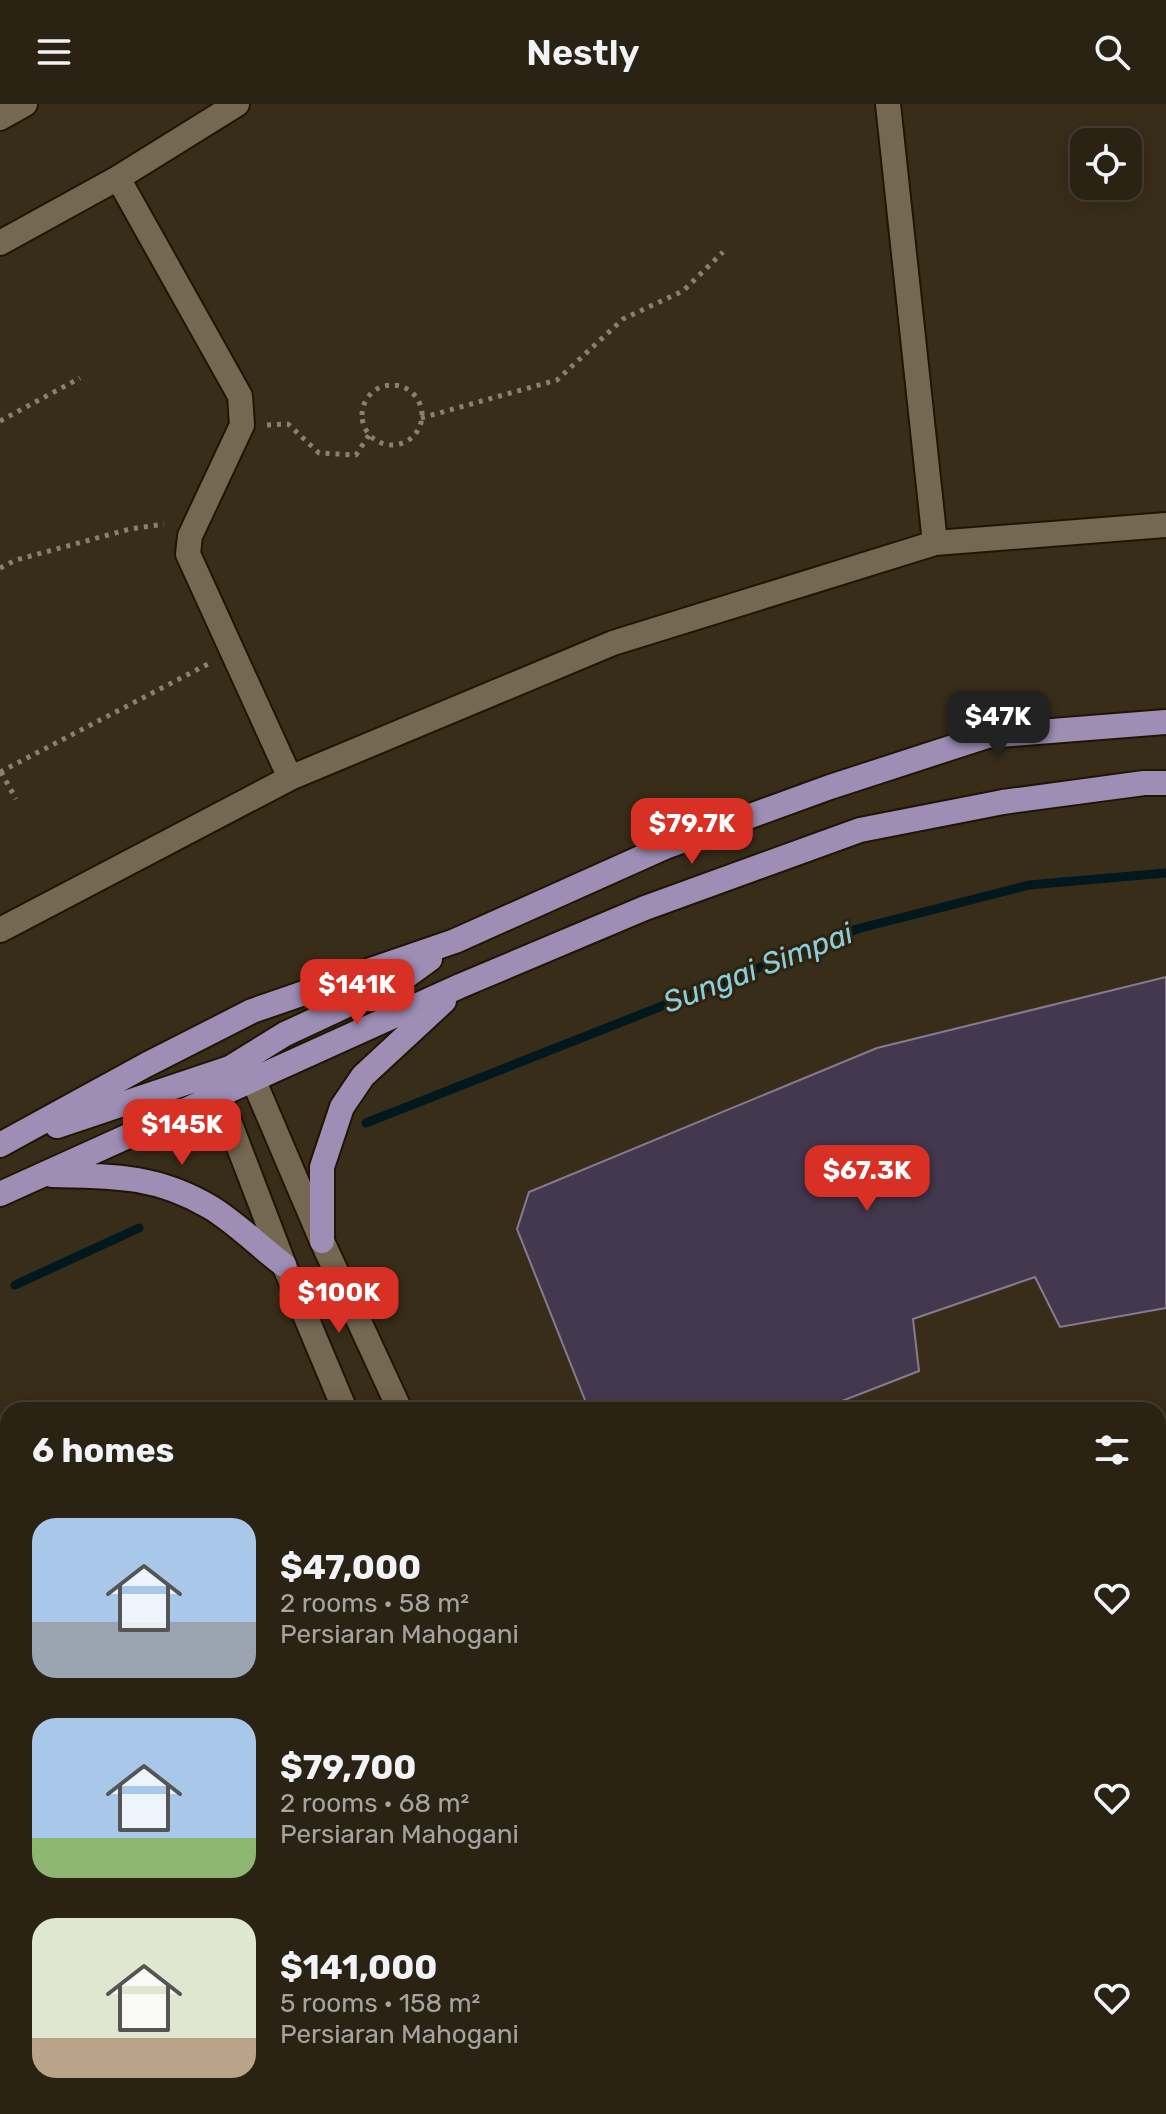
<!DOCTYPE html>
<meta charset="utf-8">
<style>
:root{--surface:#2a2213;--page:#362f21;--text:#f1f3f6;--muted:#a5a4a0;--line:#463f33;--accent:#d93025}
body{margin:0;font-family:Rubik,sans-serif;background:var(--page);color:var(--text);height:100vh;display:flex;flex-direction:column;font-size:30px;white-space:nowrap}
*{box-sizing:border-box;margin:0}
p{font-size:26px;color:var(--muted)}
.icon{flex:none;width:44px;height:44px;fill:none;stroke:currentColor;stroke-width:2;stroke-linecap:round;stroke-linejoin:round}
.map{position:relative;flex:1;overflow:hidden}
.side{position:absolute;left:0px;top:1298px;width:1166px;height:712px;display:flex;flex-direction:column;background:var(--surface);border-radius:24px 24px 0 0;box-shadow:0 4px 20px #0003,0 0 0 2px var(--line)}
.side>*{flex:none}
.tools{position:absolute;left:1070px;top:24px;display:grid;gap:16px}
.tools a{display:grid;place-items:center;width:72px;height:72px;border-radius:16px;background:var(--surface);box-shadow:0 4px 20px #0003,0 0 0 2px var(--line);font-size:40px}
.price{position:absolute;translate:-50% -68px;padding:0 18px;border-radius:16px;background:var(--accent);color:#fff;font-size:26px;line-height:52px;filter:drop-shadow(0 2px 4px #0008)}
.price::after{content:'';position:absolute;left:50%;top:48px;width:24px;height:18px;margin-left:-12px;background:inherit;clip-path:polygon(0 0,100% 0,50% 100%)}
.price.current{background:#222;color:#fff}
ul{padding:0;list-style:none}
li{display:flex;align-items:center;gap:24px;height:200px;padding:0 32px}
li span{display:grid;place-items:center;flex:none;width:224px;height:160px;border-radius:24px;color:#555}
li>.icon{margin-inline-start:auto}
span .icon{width:96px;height:96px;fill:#fffc;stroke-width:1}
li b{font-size:34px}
h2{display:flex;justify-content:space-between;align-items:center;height:96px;padding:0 32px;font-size:34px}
header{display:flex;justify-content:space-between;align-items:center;height:104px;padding:0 32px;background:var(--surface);font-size:36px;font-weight:600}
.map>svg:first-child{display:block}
.green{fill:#394130}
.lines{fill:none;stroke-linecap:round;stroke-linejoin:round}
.stream{stroke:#01181e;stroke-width:9}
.building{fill:#44384f;stroke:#877b92;stroke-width:2}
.minor-casing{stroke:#1f1503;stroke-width:28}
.major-casing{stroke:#1f1503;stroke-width:28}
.path{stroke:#89806f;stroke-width:5;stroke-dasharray:4 6;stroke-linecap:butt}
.minor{stroke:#746852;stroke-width:24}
.major{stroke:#9e8eb6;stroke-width:24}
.labels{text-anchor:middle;stroke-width:6;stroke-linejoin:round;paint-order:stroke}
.water-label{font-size:30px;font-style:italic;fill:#8acddd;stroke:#2d230f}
</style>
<header><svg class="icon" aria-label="menu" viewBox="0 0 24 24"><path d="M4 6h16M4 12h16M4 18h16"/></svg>Nestly<svg class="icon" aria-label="search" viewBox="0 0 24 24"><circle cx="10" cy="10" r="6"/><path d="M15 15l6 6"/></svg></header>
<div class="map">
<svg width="1166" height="2010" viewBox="0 0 1166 2010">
<rect width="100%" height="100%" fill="#382d19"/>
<!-- green -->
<path class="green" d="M 1166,1925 L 1166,2010 L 960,2010 L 977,2002 L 1158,2002 L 1158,1926 Z"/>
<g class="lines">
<!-- stream -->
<path class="stream" d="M 366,1019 L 857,825 L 1029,781 L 1166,769
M 15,1181 L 139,1124"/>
</g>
<!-- building -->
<path class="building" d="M 1166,873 L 1166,1204 L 1060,1223 L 1035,1173 L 913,1215 L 919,1267 L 819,1306 L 589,1306 L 517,1125 L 529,1088 L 877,944 Z"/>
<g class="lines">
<!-- minor casing -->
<g class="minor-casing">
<path id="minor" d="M 888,0 L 935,439
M 0,14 L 25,0
M 118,74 L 240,292 L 242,321 L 190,432 L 188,450 L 290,674
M 0,139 L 118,74 L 237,0
M 0,826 L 290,674 L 613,539 L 935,439 L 1166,421
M 345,1306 L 284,1161 L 219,991 L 230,964 L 253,975 L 322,1137 L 400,1306
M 0,1418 L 8,1414
M 1158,1803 L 1166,1810
M 1158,1871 L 1166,1875
M 0,1915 L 8,1903
M 386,2010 L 396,2002"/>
</g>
<!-- major casing -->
<g class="major-casing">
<path id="major" d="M 57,1022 L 230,964 L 285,930 L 401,876 L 430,855
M 0,1041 L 146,961 L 252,907 L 455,837 L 665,743 L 830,683 L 987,632 L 1166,618
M 52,1071 C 112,1072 156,1071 210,1103 C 234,1117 260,1143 284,1161
M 0,1090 L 460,882 L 645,804 L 860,726 L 1003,698 L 1144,679 L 1166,679
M 322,1137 L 322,1063 L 342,1003 L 363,972 L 444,897"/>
</g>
<!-- path -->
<path class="path" d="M362 311a30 30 0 1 1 60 0a30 30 0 1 1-60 0Z
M 421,314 L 557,276 L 623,215 L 683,187 L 723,148
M 0,317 L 80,274
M 267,321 L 288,320 L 319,349 L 356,351 L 369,331
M 0,464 L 16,456 L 130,425 L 164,420
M 0,668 L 210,559
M 1,668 L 16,695
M 1149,2010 L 1166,2004"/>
<!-- minor -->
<use href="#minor" class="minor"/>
<!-- major -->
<use href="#major" class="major"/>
</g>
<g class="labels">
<!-- water labels -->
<g class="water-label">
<text transform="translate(758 864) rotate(-21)" y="10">Sungai Simpai</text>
</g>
</g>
</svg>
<div class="tools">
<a><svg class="icon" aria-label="locate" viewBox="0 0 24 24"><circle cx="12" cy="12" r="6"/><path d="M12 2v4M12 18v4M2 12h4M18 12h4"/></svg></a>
</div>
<b class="price current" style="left:998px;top:655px">$47K</b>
<b class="price" style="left:692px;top:762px">$79.7K</b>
<b class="price" style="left:357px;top:923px">$141K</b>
<b class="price" style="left:182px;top:1063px">$145K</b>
<b class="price" style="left:867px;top:1109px">$67.3K</b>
<b class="price" style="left:339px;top:1231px">$100K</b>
<section class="side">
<h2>6 homes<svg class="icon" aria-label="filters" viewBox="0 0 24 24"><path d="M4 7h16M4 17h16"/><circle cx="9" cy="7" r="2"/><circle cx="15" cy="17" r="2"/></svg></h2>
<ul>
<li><span style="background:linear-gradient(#a9c7e8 65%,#9aa5b1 0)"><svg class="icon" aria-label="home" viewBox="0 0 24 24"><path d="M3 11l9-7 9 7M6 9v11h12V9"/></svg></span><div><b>$47,000</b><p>2 rooms · 58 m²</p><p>Persiaran Mahogani</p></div><svg class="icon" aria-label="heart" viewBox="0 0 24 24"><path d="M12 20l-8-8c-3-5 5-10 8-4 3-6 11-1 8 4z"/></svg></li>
<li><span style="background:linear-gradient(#a9c7e8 75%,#8fb573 0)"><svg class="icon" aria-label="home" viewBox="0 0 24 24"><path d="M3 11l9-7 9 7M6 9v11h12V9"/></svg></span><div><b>$79,700</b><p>2 rooms · 68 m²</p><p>Persiaran Mahogani</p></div><svg class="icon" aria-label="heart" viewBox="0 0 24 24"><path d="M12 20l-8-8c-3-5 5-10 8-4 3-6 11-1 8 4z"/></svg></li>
<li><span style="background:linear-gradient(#dfe7d0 75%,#b9a48a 0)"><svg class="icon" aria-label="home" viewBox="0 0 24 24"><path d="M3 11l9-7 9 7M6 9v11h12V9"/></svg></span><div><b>$141,000</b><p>5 rooms · 158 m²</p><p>Persiaran Mahogani</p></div><svg class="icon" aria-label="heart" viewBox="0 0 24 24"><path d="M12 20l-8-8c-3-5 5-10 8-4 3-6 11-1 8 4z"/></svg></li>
</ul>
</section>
</div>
